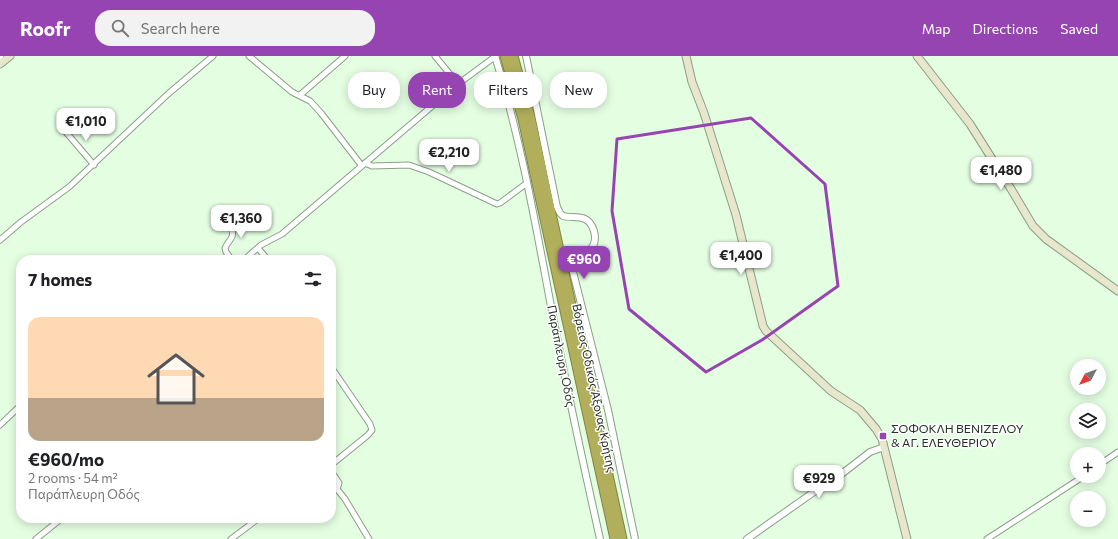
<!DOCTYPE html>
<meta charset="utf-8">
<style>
:root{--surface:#fff;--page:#f2f2f2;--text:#202124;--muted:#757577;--line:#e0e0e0;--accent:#9744b3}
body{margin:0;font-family:Commissioner,sans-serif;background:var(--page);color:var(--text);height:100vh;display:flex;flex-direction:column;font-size:15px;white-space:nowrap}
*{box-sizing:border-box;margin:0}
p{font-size:13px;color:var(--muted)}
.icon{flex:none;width:22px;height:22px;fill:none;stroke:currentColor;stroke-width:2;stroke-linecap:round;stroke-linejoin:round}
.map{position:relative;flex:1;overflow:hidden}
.details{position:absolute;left:16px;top:199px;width:320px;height:268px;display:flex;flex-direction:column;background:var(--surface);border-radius:16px;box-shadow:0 2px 10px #0003}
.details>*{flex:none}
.banner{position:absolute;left:348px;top:16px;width:380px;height:36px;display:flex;gap:8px}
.needle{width:26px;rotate:229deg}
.controls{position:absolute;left:1070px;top:303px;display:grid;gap:8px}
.controls a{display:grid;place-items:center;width:36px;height:36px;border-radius:50%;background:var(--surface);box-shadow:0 2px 10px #0003;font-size:20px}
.price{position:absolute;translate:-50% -34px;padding:0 9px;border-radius:8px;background:#fff;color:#222;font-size:13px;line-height:26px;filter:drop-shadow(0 1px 2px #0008)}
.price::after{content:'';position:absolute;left:50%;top:24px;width:12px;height:9px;margin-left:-6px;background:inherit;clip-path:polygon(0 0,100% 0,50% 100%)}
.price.selected{background:var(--accent);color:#fff}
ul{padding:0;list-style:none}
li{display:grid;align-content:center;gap:8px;height:212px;padding:0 12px}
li+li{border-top:1px solid var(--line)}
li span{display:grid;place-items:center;height:124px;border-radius:12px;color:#555}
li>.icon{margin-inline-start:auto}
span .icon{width:72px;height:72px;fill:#fffc;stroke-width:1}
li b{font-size:17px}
h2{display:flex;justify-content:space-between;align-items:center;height:48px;padding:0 12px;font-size:17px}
.tag{padding:0 14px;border-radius:16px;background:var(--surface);box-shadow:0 2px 10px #0003;font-size:14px;line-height:36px}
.tag.selected{background:var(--accent);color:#fff}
header{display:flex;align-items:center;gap:24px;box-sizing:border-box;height:56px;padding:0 20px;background:var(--accent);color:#fff}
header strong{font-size:19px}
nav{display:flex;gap:22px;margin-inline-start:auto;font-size:14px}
.search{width:280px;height:36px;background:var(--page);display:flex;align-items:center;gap:10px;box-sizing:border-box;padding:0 14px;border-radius:16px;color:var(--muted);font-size:15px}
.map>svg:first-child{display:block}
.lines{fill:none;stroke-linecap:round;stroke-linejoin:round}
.minor-casing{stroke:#89a086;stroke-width:7}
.tertiary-casing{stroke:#89a086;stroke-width:8}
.secondary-casing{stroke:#89a086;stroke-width:9}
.motorway-casing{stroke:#808348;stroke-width:11}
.minor{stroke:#fff;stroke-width:5}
.tertiary{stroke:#fff;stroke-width:6}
.secondary{stroke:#e8e7ce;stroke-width:7}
.motorway{stroke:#b1af5b;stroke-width:9}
.marked{fill:none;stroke:#9744b3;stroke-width:3;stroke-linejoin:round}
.poi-dot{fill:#9744b3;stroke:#fff;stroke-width:1.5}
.labels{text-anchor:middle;stroke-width:3;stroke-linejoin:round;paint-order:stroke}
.street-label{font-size:12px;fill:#263026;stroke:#fff}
.poi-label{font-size:12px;fill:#263026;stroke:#fff;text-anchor:start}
</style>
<header>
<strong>Roofr</strong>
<div class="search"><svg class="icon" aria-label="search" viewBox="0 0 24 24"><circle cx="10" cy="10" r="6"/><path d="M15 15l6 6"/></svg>Search here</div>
<nav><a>Map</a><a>Directions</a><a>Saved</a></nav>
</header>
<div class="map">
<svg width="1118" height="483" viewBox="0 0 1118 483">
<rect width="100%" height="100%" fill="#e4fee2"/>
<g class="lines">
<!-- minor casing -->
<g class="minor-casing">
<path id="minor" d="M 0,0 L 3,6
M 249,0 L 292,36 L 310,45 L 321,57 L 362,110
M 435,0 L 458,28
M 300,39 L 345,0
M 65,75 L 94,109
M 365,107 L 372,110 L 409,109 L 429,116 L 497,148 L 500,147 L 527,127
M 229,166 C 236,184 232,178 225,192 L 226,196 L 232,204
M 0,184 L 21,166 L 69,131 L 168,38 L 213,0
M 258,192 L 268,204
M 244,204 L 261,189 L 282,178 L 458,28 L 496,0
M 331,311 L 370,368 L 372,374 L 368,379 L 331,409
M 0,369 L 21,349
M 1099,409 L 1118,396
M 331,415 L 339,427 L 337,433 L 331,433
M 337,433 L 345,443 L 369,483
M 36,483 L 62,462
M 231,483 L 259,462
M 987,483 L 1084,420"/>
</g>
<!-- tertiary casing -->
<g class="tertiary-casing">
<path id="tertiary" d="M 495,0 C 522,87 537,177 554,266 C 568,339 584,411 600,483
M 526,0 L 557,151 L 560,157 L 563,160 C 570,162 578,160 585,163 C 590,165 592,169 594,175 C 600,198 578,195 572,212 L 608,354 L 635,483
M 747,483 L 811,438 L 839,420 L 870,396 L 884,391"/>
</g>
<!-- secondary casing -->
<g class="secondary-casing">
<path id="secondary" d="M 686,0 L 692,26 L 704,57 L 736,159 L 763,270 L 766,275 L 831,335 L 860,354 L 876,373 L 882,383 L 907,483
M 917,0 L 970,68 L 1011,133 L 1033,170 L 1046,183 L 1118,235
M 0,8 L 10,0"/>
</g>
<!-- motorway casing -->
<g class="motorway-casing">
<path id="motorway" d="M 505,0 L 523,63 L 615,483
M 513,0 L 530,61 L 622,483"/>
</g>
<!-- minor -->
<use href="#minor" class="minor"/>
<!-- tertiary -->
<use href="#tertiary" class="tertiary"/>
<!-- secondary -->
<use href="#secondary" class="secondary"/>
<!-- motorway -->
<use href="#motorway" class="motorway"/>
</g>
<!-- marked area -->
<path class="marked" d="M 751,62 L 825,128 L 838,230 L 762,284 L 706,316 L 629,253 L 612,155 L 617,83 Z"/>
<!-- markers -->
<rect class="poi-dot" x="879" y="376" width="8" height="8" rx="2"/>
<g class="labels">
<!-- street labels -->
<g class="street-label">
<text transform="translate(561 300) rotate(79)" y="4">Παράπλευρη Οδός</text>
<text transform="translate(594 332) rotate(78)" y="4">Βόρειος Οδικός Άξονας Κρήτης</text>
</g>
<!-- poi labels -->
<g class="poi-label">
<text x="891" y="377">ΣΟΦΟΚΛΗ ΒΕΝΙΖΕΛΟΥ<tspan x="891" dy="14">&amp; ΑΓ. ΕΛΕΥΘΕΡΙΟΥ</tspan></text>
</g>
</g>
</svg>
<div class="controls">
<a><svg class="needle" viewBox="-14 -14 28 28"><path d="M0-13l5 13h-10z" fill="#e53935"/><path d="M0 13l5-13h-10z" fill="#757577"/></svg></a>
<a><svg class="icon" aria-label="layers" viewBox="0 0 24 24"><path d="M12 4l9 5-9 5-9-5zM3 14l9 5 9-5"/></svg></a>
<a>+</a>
<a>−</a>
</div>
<b class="price" style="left:86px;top:86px">€1,010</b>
<b class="price" style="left:449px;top:117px">€2,210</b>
<b class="price" style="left:1001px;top:135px">€1,480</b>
<b class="price" style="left:241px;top:183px">€1,360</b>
<b class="price" style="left:741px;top:220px">€1,400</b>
<b class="price selected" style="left:584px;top:224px">€960</b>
<b class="price" style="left:819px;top:443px">€929</b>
<div class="banner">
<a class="tag">Buy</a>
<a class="tag selected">Rent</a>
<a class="tag">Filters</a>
<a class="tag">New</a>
</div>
<section class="details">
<h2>7 homes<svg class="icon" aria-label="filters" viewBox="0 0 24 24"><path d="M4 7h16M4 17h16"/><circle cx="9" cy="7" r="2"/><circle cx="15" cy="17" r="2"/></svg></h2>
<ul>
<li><span style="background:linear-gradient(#ffd9b3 65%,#b9a48a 0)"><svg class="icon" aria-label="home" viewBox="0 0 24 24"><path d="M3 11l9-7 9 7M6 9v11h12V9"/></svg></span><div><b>€960/mo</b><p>2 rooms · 54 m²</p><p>Παράπλευρη Οδός</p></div></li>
</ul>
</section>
</div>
